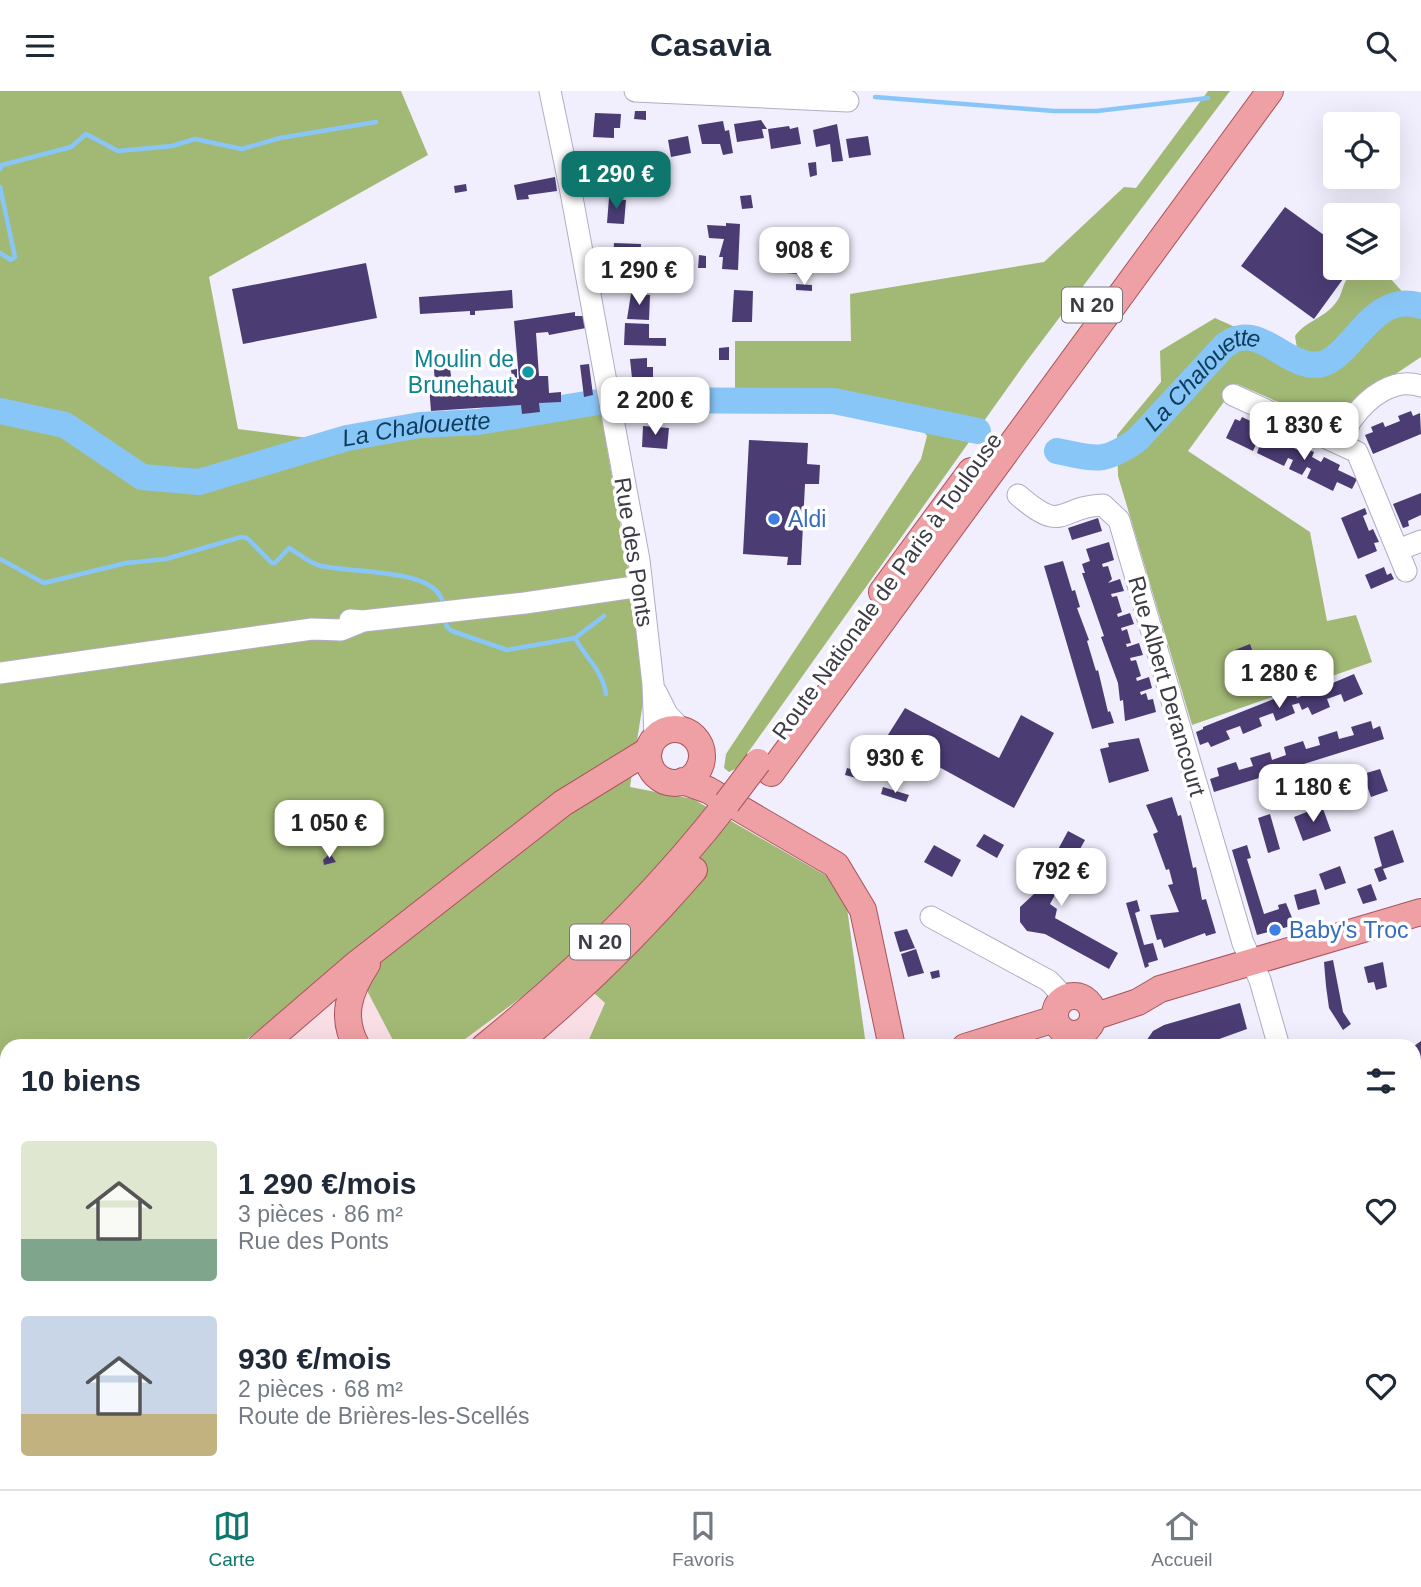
<!DOCTYPE html>
<html lang="fr">
<meta charset="utf-8">
<style>
:root{--surface:#fff;--page:#f2f2f3;--text:#1f2937;--muted:#747a83;--line:#e0e1e3;--accent:#0f766e}
body{margin:0;font-family:Helvetica,sans-serif;background:var(--page);color:var(--text);height:100vh;display:flex;flex-direction:column;font-size:26px;white-space:nowrap}
*{box-sizing:border-box;margin:0}
p{font-size:23px;color:var(--muted)}
.icon{flex:none;width:38px;height:38px;fill:none;stroke:currentColor;stroke-width:2;stroke-linecap:round;stroke-linejoin:round}
.map{position:relative;flex:1;overflow:hidden}
.details{position:absolute;left:0px;top:948px;width:1421px;height:450px;display:flex;flex-direction:column;background:var(--surface);border-radius:21px 21px 0 0;box-shadow:0 7px 28px #0002}
.details>*{flex:none}
.buttons{position:absolute;left:1323px;top:21px;display:grid;gap:14px}
.buttons a{display:grid;place-items:center;width:77px;height:77px;border-radius:7px;background:var(--surface);box-shadow:0 7px 28px #0002;font-size:35px}
.price{position:absolute;translate:-50% -60px;padding:0 16px;border-radius:14px;background:#fff;color:#222;font-size:23px;line-height:46px;filter:drop-shadow(0 2px 4px #0008)}
.price::after{content:'';position:absolute;left:50%;top:42px;width:21px;height:16px;margin-left:-10px;background:inherit;clip-path:polygon(0 0,100% 0,50% 100%)}
.price.active{background:var(--accent);color:#fff}
ul{padding:0;list-style:none}
li{display:flex;align-items:center;gap:21px;height:175px;padding:0 21px}
li span{display:grid;place-items:center;flex:none;width:196px;height:140px;border-radius:7px;color:#555}
li>.icon{margin-inline-start:auto}
span .icon{width:84px;height:84px;fill:#fffc;stroke-width:1}
li b{font-size:30px}
h2{display:flex;justify-content:space-between;align-items:center;height:84px;padding:0 21px;font-size:30px}
header{display:flex;justify-content:space-between;align-items:center;height:91px;padding:0 21px;background:var(--surface);font-size:32px;font-weight:700}
.tabs{display:flex;justify-content:space-around;align-items:center;height:98px;border-top:2px solid var(--line);background:var(--surface);font-size:19px;color:var(--muted)}
.tabs a{display:grid;justify-items:center;gap:4px}
.tabs .active{color:var(--accent)}
.map>svg:first-child{display:block}
.industrial{fill:#fadfe6}
.forest{fill:#a2b975}
.lines{fill:none;stroke-linecap:round;stroke-linejoin:round}
.stream{stroke:#89c6f8;stroke-width:4.5}
.river{stroke:#89c6f8;stroke-width:26}
.building{fill:#4b3c74}
.minor-casing{stroke:#b0adc3;stroke-width:23}
.major-casing{stroke:#aa535c;stroke-width:28}
.minor{stroke:#fff;stroke-width:21}
.major{stroke:#efa0a4;stroke-width:26}
.rail-casing{stroke:#7b7a84;stroke-width:7}
.rail{stroke:#fff;stroke-width:4.5;stroke-dasharray:13;stroke-linecap:butt}
.major-bridge-casing{stroke:#aa535c;stroke-width:28;stroke-linecap:butt}
.major-bridge{stroke:#efa0a4;stroke-width:26}
.culture-dot{fill:#0f9aa8;stroke:#fff;stroke-width:2.5}
.shop-dot{fill:#3f7fe0;stroke:#fff;stroke-width:2.5}
.labels{text-anchor:middle;stroke-width:7;stroke-linejoin:round;paint-order:stroke}
.shield{fill:#fff;stroke:#77767d;stroke-width:2}
.shield-label{font-size:21px;font-weight:bold;fill:#3d3c45}
.culture-label{font-size:23px;fill:#0d838f;stroke:#fff;text-anchor:end}
.shop-label{font-size:23px;fill:#366cbe;stroke:#fff;text-anchor:start}
.street-label{font-size:23px;fill:#3d3c45;stroke:#fff}
.water-label{font-size:24px;font-style:italic;fill:#0d3c5c;stroke:#fff}
</style>
<header><svg class="icon" aria-label="menu" viewBox="0 0 24 24"><path d="M4 6h16M4 12h16M4 18h16"/></svg>Casavia<svg class="icon" aria-label="search" viewBox="0 0 24 24"><circle cx="10" cy="10" r="6"/><path d="M15 15l6 6"/></svg></header>
<div class="map">
<svg width="1421" height="1398" viewBox="0 0 1421 1398">
<rect width="100%" height="100%" fill="#f1effd"/>
<!-- industrial -->
<path class="industrial" d="M 351,869 L 396,955 L 238,956 Z
M 564,875 L 605,912 L 586,955 L 446,956 L 457,954 Z
M 7,1133 L 7,1391 L 920,1391 L 920,1398 L 0,1398 L 0,1138 Z"/>
<!-- forest -->
<path class="forest" d="M 0,0 L 401,0 L 428,64 L 209,186 L 238,338 L 331,350 L 601,323 L 647,585 L 630,696 L 693,708 L 844,795 L 866,955 L 586,955 L 605,912 L 564,875 L 457,954 L 396,955 L 351,869 L 238,955 L 7,956 L 7,1133 L 0,1138 Z
M 1208,0 L 1230,0 L 1026,271 L 737,677 L 729,681 L 724,677 L 726,663 L 921,368 L 927,345 L 903,312 L 735,319 L 735,250 L 851,250 L 850,203 L 1044,171 L 1124,96 L 1136,97 Z
M 1357,177 L 1381,177 L 1407,206 L 1421,208 L 1421,266 L 1324,331 L 1237,293 L 1188,360 L 1310,441 L 1327,530 L 1356,524 L 1372,571 L 1192,634 L 1118,385 L 1117,344 L 1161,291 L 1160,260 L 1215,227 L 1298,264 L 1295,245 C 1306,230 1322,228 1334,214 C 1346,201 1339,191 1357,177 Z"/>
<g class="lines">
<!-- stream -->
<path class="stream" d="M 875,6 L 1054,20 L 1097,20 L 1208,7
M 0,78 L 2,74 L 71,56 L 86,43 L 118,60 L 172,55 L 195,48 L 242,58 L 280,47 L 376,31
M 0,96 L 15,166 L 11,169 L 0,162
M 0,468 L 44,492 L 126,472 L 166,468 L 241,446 L 247,447 L 272,472 L 275,472 L 289,457 C 298,462 308,471 318,474 C 345,483 438,475 443,513
M 445,526 L 447,536 L 452,540 L 507,559 L 575,547 L 604,525
M 575,547 C 585,566 603,580 606,603"/>
<!-- river -->
<g class="river">
<path id="s1" d="M 0,320 L 65,334 L 142,386 L 199,391 L 347,347 L 420,334 L 478,331 L 610,309 L 834,310 L 978,340"/>
<path id="s2" d="M 1057,360 C 1096,368 1103,373 1137,349 L 1225,254 C 1229,252 1235,247 1240,247 C 1268,242 1293,280 1322,273 C 1354,264 1372,199 1421,215"/>
</g>
</g>
<!-- building -->
<path class="building" d="M 635,20 L 646,20 L 646,29 L 634,28 Z
M 595,22 L 621,23 L 620,37 L 614,37 L 614,47 L 593,46 Z
M 761,29 L 767,38 L 762,38 L 764,47 L 737,51 L 734,33 Z
M 723,30 L 725,40 L 729,39 L 733,62 L 723,64 L 720,53 L 702,53 L 698,34 Z
M 837,33 L 843,70 L 832,71 L 830,53 L 816,56 L 813,39 Z
M 789,35 L 790,38 L 798,36 L 801,53 L 771,58 L 768,38 Z
M 688,45 L 691,62 L 671,66 L 668,49 Z
M 868,45 L 871,64 L 849,67 L 846,48 Z
M 600,61 L 627,63 L 626,89 L 606,88 L 607,71 L 599,70 Z
M 816,71 L 817,84 L 810,86 L 808,72 Z
M 555,86 L 557,100 L 528,104 L 529,108 L 517,109 L 514,94 Z
M 466,93 L 467,100 L 455,102 L 454,95 Z
M 751,104 L 753,117 L 742,118 L 740,105 Z
M 609,107 L 626,109 L 624,133 L 607,132 Z
M 1285,116 L 1335,152 L 1335,177 L 1351,177 L 1314,228 L 1241,175 Z
M 726,132 L 740,133 L 738,179 L 722,178 L 723,166 L 719,166 L 724,148 L 709,147 L 707,134 L 726,135 Z
M 614,152 L 641,153 L 640,169 L 613,168 Z
M 699,164 L 706,165 L 706,177 L 698,177 Z
M 366,172 L 377,227 L 243,253 L 232,198 Z
M 786,175 L 800,176 L 799,183 L 786,182 Z
M612 186a9 9 0 1 1 18 0a9 9 0 1 1-18 0Z
M 796,193 L 812,194 L 812,200 L 796,199 Z
M 512,199 L 513,217 L 475,220 L 475,224 L 470,224 L 470,220 L 420,223 L 419,206 Z
M 734,199 L 753,200 L 752,231 L 732,231 Z
M 631,203 L 650,204 L 649,229 L 627,228 Z
M 575,221 L 575,225 L 585,225 L 586,237 L 549,244 L 548,241 L 536,242 L 539,285 L 548,285 L 549,302 L 561,301 L 561,311 L 539,312 L 540,321 L 522,323 L 521,314 L 431,320 L 429,295 L 435,294 L 434,278 L 450,277 L 452,293 L 519,288 L 514,230 Z
M 625,232 L 649,233 L 649,247 L 666,247 L 666,255 L 624,254 Z
M 729,256 L 729,269 L 719,269 L 719,257 Z
M 647,267 L 647,276 L 653,276 L 653,286 L 632,287 L 630,268 Z
M 589,273 L 593,304 L 584,306 L 580,274 Z
M 517,278 L 517,287 L 512,287 L 511,279 Z
M 1411,320 L 1413,325 L 1420,322 L 1421,343 L 1373,363 L 1365,344 L 1373,341 L 1371,336 L 1383,331 L 1385,336 L 1400,330 L 1398,325 Z
M 1242,326 L 1259,334 L 1257,339 L 1262,341 L 1253,360 L 1226,347 L 1235,328 L 1240,330 Z
M 643,335 L 669,337 L 667,358 L 642,356 Z
M 1264,342 L 1272,346 L 1274,342 L 1290,350 L 1288,354 L 1298,359 L 1303,362 L 1305,357 L 1314,361 L 1312,366 L 1321,371 L 1324,366 L 1340,374 L 1338,379 L 1357,388 L 1352,398 L 1337,391 L 1333,400 L 1307,387 L 1311,378 L 1307,376 L 1302,384 L 1289,378 L 1293,369 L 1288,367 L 1284,375 L 1257,362 Z
M 749,349 L 808,352 L 807,373 L 820,374 L 819,393 L 805,393 L 801,474 L 787,474 L 788,466 L 743,463 Z
M 1421,402 L 1421,424 L 1408,430 L 1409,435 L 1403,437 L 1393,413 Z
M 1365,417 L 1367,423 L 1363,425 L 1369,440 L 1373,438 L 1379,451 L 1374,452 L 1377,460 L 1358,468 L 1341,427 Z
M 1098,427 L 1102,440 L 1072,449 L 1068,437 Z
M 1109,451 L 1114,469 L 1102,473 L 1103,476 L 1108,475 L 1112,488 L 1108,492 L 1120,488 L 1124,500 L 1111,503 L 1112,506 L 1117,505 L 1122,521 L 1117,523 L 1118,526 L 1130,522 L 1134,533 L 1121,537 L 1122,540 L 1127,538 L 1131,552 L 1126,553 L 1127,556 L 1139,552 L 1143,564 L 1130,567 L 1131,570 L 1136,569 L 1141,585 L 1136,587 L 1137,590 L 1149,586 L 1152,597 L 1140,601 L 1141,604 L 1146,602 L 1148,609 L 1153,608 L 1156,621 L 1125,630 L 1123,609 L 1120,610 L 1118,592 L 1101,546 L 1104,545 L 1082,482 L 1085,482 L 1082,473 L 1090,470 L 1086,458 Z
M 1063,470 L 1072,500 L 1075,499 L 1080,516 L 1077,517 L 1089,549 L 1087,550 L 1096,580 L 1098,579 L 1108,621 L 1110,620 L 1114,632 L 1092,638 L 1044,475 Z
M 1384,476 L 1387,484 L 1391,482 L 1394,488 L 1371,498 L 1365,484 Z
M 1250,553 L 1256,570 L 1241,576 L 1235,559 Z
M 1354,583 L 1363,603 L 1344,611 L 1341,603 L 1327,608 L 1330,616 L 1312,624 L 1308,616 L 1302,619 L 1299,612 L 1292,614 L 1295,622 L 1276,630 L 1273,622 L 1259,627 L 1262,635 L 1243,643 L 1240,635 L 1226,640 L 1230,648 L 1211,656 L 1208,651 L 1200,654 L 1196,641 L 1203,638 L 1203,636 L 1294,600 L 1297,607 Z
M 905,617 L 999,667 L 1021,624 L 1054,642 L 1014,717 L 886,647 Z
M 1371,630 L 1373,638 L 1380,635 L 1384,648 L 1214,701 L 1210,688 L 1219,685 L 1217,677 L 1236,671 L 1239,679 L 1253,675 L 1250,667 L 1270,661 L 1272,669 L 1286,664 L 1284,656 L 1303,650 L 1306,658 L 1320,654 L 1318,646 L 1337,640 L 1339,648 L 1354,644 L 1351,636 Z
M 1139,647 L 1149,680 L 1109,692 L 1100,658 L 1109,656 L 1108,652 Z
M 847,677 L 862,681 L 860,688 L 845,684 Z
M 1380,678 L 1388,700 L 1371,706 L 1363,683 Z
M 883,696 L 909,704 L 906,711 L 881,703 Z
M 1172,706 L 1178,725 L 1181,724 L 1193,777 L 1196,776 L 1202,809 L 1206,808 L 1216,842 L 1206,845 L 1205,842 L 1164,857 L 1161,848 L 1157,849 L 1150,824 L 1179,821 L 1168,794 L 1173,793 L 1169,778 L 1166,779 L 1153,743 L 1158,741 L 1146,714 Z
M 1322,715 L 1331,740 L 1303,750 L 1294,726 Z
M 1270,723 L 1280,758 L 1268,762 L 1258,727 Z
M 1393,739 L 1404,771 L 1383,778 L 1387,788 L 1379,791 L 1374,778 L 1382,775 L 1374,746 Z
M 1068,740 L 1085,749 L 1050,813 L 1057,818 L 1055,827 L 1118,862 L 1109,878 L 1045,843 L 1027,840 L 1020,831 L 1020,816 L 1034,803 Z
M 984,743 L 1004,754 L 997,767 L 976,755 Z
M 934,754 L 961,769 L 952,786 L 924,771 Z
M 1247,754 L 1251,767 L 1247,768 L 1264,823 L 1279,818 L 1278,814 L 1286,812 L 1295,834 L 1257,844 L 1232,759 Z
M 330,762 L 336,771 L 324,774 L 323,769 Z
M 1340,775 L 1346,792 L 1325,799 L 1319,783 Z
M 1371,793 L 1377,809 L 1363,813 L 1357,798 Z
M 1316,798 L 1320,813 L 1298,819 L 1294,804 Z
M 1137,809 L 1140,820 L 1135,822 L 1144,854 L 1153,852 L 1158,869 L 1148,872 L 1149,875 L 1145,877 L 1126,812 Z
M 907,838 L 915,857 L 900,861 L 894,841 Z
M 916,858 L 924,882 L 908,886 L 901,863 Z
M 1333,869 L 1343,921 L 1351,933 L 1343,939 L 1329,917 L 1326,895 L 1324,871 Z
M 1383,871 L 1387,896 L 1376,899 L 1374,891 L 1368,892 L 1364,876 Z
M 939,879 L 940,886 L 932,888 L 930,881 Z
M 1240,912 L 1247,938 L 1197,956 L 1142,956 L 1153,940 L 1164,934 Z
M 1421,950 L 1421,998 L 1419,999 L 1414,992 L 1414,955 Z
M 1421,1151 L 1421,1230 L 1414,1224 L 1414,1156 Z
M 186,1391 L 197,1391 L 200,1398 L 171,1398 Z
M 245,1391 L 346,1391 L 329,1398 L 247,1398 Z
M 498,1391 L 526,1391 L 528,1395 L 537,1391 L 542,1398 L 498,1398 L 495,1393 Z
M 804,1391 L 849,1391 L 854,1398 L 795,1398 Z
M 1040,1391 L 1038,1398 L 1022,1398 L 1007,1392 Z
M 1074,1391 L 1091,1391 L 1087,1398 L 1072,1398 Z
M 1108,1391 L 1260,1391 L 1260,1398 L 1108,1398 Z
M 1286,1391 L 1335,1391 L 1324,1397 L 1322,1394 L 1314,1398 L 1285,1398 Z"/>
<g class="lines">
<!-- minor casing -->
<g class="minor-casing">
<path id="minor" d="M 550,0 L 571,101 L 639,469 L 653,593 L 655,647
M 635,0 L 848,10
M 1233,304 L 1357,361 L 1406,480
M 1342,354 C 1345,346 1347,335 1352,328 C 1368,306 1394,286 1421,295
M 1018,404 C 1065,445 1058,415 1103,414 L 1119,429 L 1243,852 L 1260,889 L 1279,956
M 1398,459 L 1421,450
M 350,529 L 363,530 L 525,512 L 641,495
M 0,582 L 312,538 L 341,539 L 363,530
M 656,601 L 667,623 L 682,639
M 931,826 L 1049,890 L 1065,907
M 1078,943 L 1082,956
M 1414,1039 L 1421,1047
M 1414,1129 L 1421,1121
M 1414,1351 L 1421,1343
M 718,1398 L 726,1391
M 937,1398 L 937,1391
M 1057,1398 L 1059,1391
M 1370,1398 L 1377,1391"/>
</g>
<!-- major casing -->
<g class="major-casing">
<path id="major" d="M 882,501 L 971,380
M648 665a27 27 0 1 1 54 0a27 27 0 1 1-54 0Z
M 771,682 L 1270,0
M 683,690 L 708,699 L 836,774 L 863,819 L 892,956
M1055 924a19 19 0 1 1 38 0a19 19 0 1 1-38 0Z
M 1093,926 L 1138,911 L 1160,898 L 1421,821
M 520,950 C 583,898 641,840 694,779
M 260,956 L 354,875 L 563,712 L 649,659
M 357,956 C 340,926 349,900 367,873
M 484,956 C 573,884 657,802 727,712
M 965,956 L 1055,928
M 0,1165 L 7,1160
M 0,1238 L 7,1236
M 0,1263 L 7,1261"/>
</g>
<!-- minor -->
<use href="#minor" class="minor"/>
<!-- major -->
<use href="#major" class="major"/>
<!-- rail casing -->
<g class="rail-casing">
<path id="rail" d="M 1411,1398 L 1421,1388"/>
</g>
<!-- rail -->
<use href="#rail" class="rail"/>
<!-- major-bridge casing -->
<g class="major-bridge-casing">
<path id="major-bridge" d="M 727,712 L 758,671"/>
</g>
<!-- major-bridge -->
<use href="#major-bridge" class="major-bridge"/>
</g>
<!-- markers -->
<circle class="culture-dot" cx="528" cy="281" r="7"/>
<g class="shop-dot">
<circle cx="774" cy="428" r="7"/>
<circle cx="1275" cy="839" r="7"/>
</g>
<g class="labels">
<!-- shield labels -->
<g class="shield">
<rect x="1062" y="196.5" width="60" height="35" rx="5"/>
<rect x="570" y="833.5" width="60" height="35" rx="5"/>
</g>
<g class="shield-label">
<text x="1092" y="221">N 20</text>
<text x="600" y="858">N 20</text>
</g>
<!-- culture labels -->
<g class="culture-label">
<text x="514" y="276">Moulin de<tspan x="514" dy="26">Brunehaut</tspan></text>
</g>
<!-- shop labels -->
<g class="shop-label">
<text x="788" y="436">Aldi</text>
<text x="1289" y="847">Baby's Troc</text>
</g>
<!-- street labels -->
<g class="street-label">
<text transform="translate(634 461) rotate(81)" y="8">Rue des Ponts</text>
<text transform="translate(887 495) rotate(-54)" y="8">Route Nationale de Paris à Toulouse</text>
<text transform="translate(1167 595) rotate(74)" y="8">Rue Albert Derancourt</text>
</g>
<!-- water labels -->
<g class="water-label">
<text dy="8" stroke="none"><textPath href="#s2" startOffset="177">La Chalouette</textPath></text>
<text dy="8" stroke="none"><textPath href="#s1" startOffset="441">La Chalouette</textPath></text>
</g>
</g>
</svg>
<div class="buttons">
<a><svg class="icon" aria-label="locate" viewBox="0 0 24 24"><circle cx="12" cy="12" r="6"/><path d="M12 2v4M12 18v4M2 12h4M18 12h4"/></svg></a>
<a><svg class="icon" aria-label="layers" viewBox="0 0 24 24"><path d="M12 4l9 5-9 5-9-5zM3 14l9 5 9-5"/></svg></a>
</div>
<b class="price active" style="left:616px;top:120px">1 290 €</b>
<b class="price" style="left:804px;top:196px">908 €</b>
<b class="price" style="left:639px;top:216px">1 290 €</b>
<b class="price" style="left:655px;top:346px">2 200 €</b>
<b class="price" style="left:1304px;top:371px">1 830 €</b>
<b class="price" style="left:1279px;top:619px">1 280 €</b>
<b class="price" style="left:895px;top:704px">930 €</b>
<b class="price" style="left:1313px;top:733px">1 180 €</b>
<b class="price" style="left:329px;top:769px">1 050 €</b>
<b class="price" style="left:1061px;top:817px">792 €</b>
<section class="details">
<h2>10 biens<svg class="icon" aria-label="filters" viewBox="0 0 24 24"><path d="M4 7h16M4 17h16"/><circle cx="9" cy="7" r="2"/><circle cx="15" cy="17" r="2"/></svg></h2>
<ul>
<li><span style="background:linear-gradient(#dfe7d0 70%,#7fa58c 0)"><svg class="icon" aria-label="home" viewBox="0 0 24 24"><path d="M3 11l9-7 9 7M6 9v11h12V9"/></svg></span><div><b>1 290 €/mois</b><p>3 pièces · 86 m²</p><p>Rue des Ponts</p></div><svg class="icon" aria-label="heart" viewBox="0 0 24 24"><path d="M12 20l-8-8c-3-5 5-10 8-4 3-6 11-1 8 4z"/></svg></li>
<li><span style="background:linear-gradient(#c9d6e8 70%,#c2b280 0)"><svg class="icon" aria-label="home" viewBox="0 0 24 24"><path d="M3 11l9-7 9 7M6 9v11h12V9"/></svg></span><div><b>930 €/mois</b><p>2 pièces · 68 m²</p><p>Route de Brières-les-Scellés</p></div><svg class="icon" aria-label="heart" viewBox="0 0 24 24"><path d="M12 20l-8-8c-3-5 5-10 8-4 3-6 11-1 8 4z"/></svg></li>
</ul>
</section>
</div>
<nav class="tabs">
<a class="active"><svg class="icon" aria-label="map" viewBox="0 0 24 24"><path d="M3 6l6-2 6 2 6-2v14l-6 2-6-2-6 2zM9 4v14M15 6v14"/></svg>Carte</a>
<a><svg class="icon" aria-label="saved" viewBox="0 0 24 24"><path d="M7 4h10v16l-5-4-5 4z"/></svg>Favoris</a>
<a><svg class="icon" aria-label="home" viewBox="0 0 24 24"><path d="M3 11l9-7 9 7M6 9v11h12V9"/></svg>Accueil</a>
</nav>
